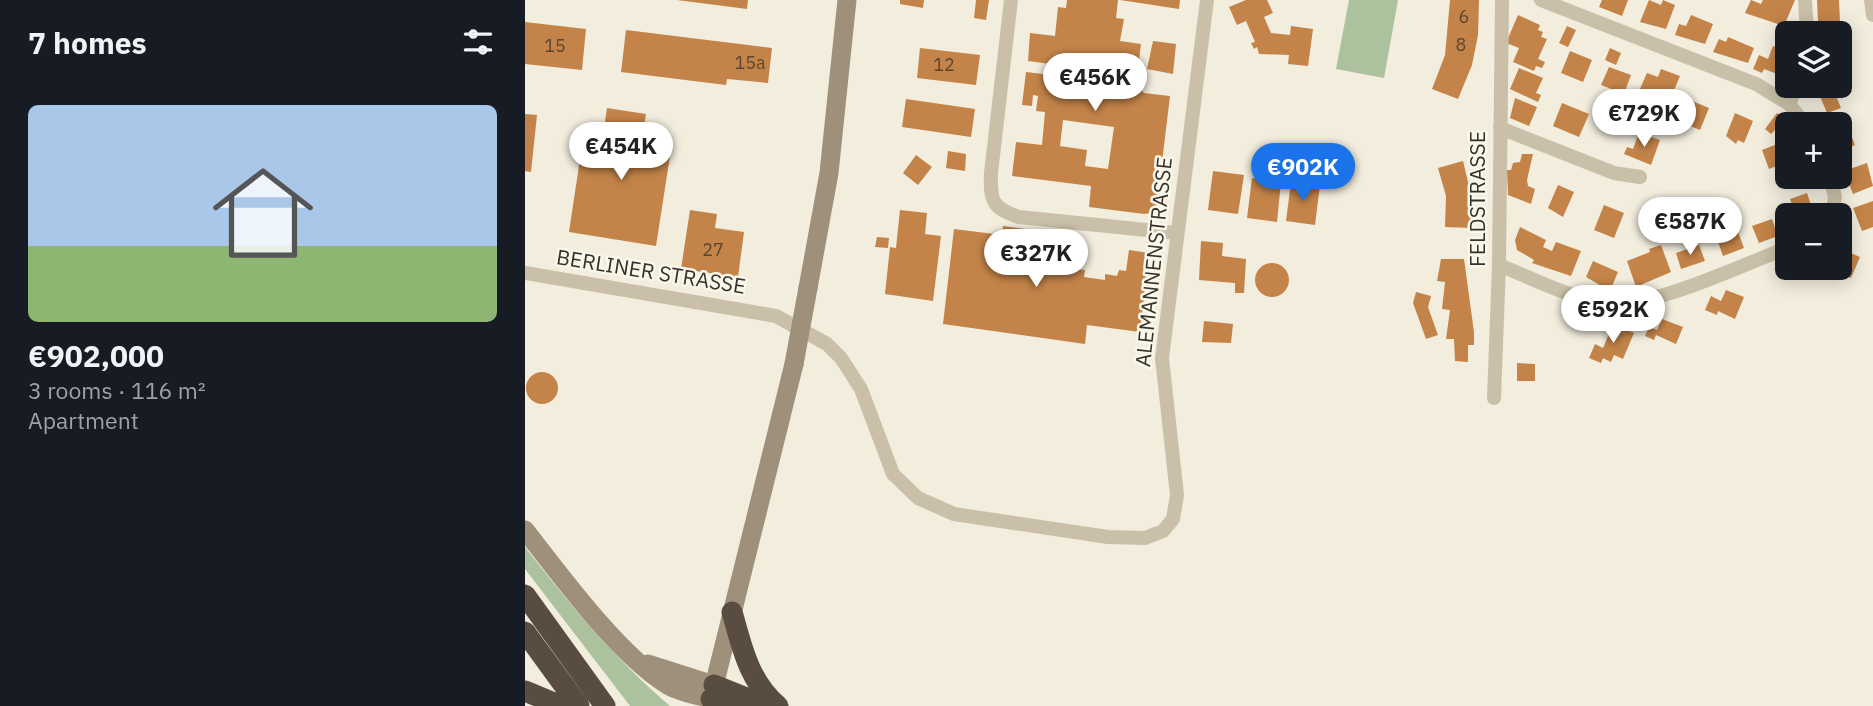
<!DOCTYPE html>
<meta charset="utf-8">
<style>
:root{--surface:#171b24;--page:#242831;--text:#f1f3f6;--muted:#9ea1a6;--line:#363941;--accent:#1a73e8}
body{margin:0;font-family:"IBM Plex Sans",sans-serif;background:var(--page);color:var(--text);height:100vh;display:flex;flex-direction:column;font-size:26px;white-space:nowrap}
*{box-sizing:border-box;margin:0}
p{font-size:23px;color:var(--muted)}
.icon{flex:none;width:38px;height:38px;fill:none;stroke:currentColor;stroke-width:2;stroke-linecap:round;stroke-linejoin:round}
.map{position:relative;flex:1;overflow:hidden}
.sheet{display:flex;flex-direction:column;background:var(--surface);width:525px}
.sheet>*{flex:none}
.controls{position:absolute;left:1250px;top:21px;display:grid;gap:14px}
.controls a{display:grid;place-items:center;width:77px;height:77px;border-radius:10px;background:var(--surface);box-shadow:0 4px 18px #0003;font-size:35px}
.price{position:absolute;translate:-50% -60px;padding:0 16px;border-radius:24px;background:#fff;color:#222;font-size:23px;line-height:46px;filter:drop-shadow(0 2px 4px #0008)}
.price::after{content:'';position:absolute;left:50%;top:42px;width:21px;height:16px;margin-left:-10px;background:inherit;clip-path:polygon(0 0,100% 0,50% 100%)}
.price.current{background:var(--accent);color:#fff}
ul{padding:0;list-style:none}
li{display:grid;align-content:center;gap:14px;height:371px;padding:0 28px}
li+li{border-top:2px solid var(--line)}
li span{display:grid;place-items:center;height:217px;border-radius:10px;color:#555}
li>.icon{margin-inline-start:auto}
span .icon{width:126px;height:126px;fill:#fffc;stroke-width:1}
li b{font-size:30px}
h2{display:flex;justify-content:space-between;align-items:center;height:84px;padding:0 28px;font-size:30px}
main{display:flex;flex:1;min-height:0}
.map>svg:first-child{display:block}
.green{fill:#acc19d}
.building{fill:#c48449;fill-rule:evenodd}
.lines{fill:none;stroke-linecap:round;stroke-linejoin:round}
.street{stroke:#cac0a9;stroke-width:14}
.secondary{stroke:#9e907a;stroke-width:19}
.highway{stroke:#584d40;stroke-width:21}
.secondary-bridge{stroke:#9e907a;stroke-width:19}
.labels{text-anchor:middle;stroke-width:5;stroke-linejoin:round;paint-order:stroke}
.number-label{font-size:18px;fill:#5a4631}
.street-label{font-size:21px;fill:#373129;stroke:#f9f6ea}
</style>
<main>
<section class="sheet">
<h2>7 homes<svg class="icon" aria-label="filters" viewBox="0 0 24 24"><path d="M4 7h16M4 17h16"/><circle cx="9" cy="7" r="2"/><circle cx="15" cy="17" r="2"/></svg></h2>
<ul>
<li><span style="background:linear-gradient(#a9c7e8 65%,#8fb573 0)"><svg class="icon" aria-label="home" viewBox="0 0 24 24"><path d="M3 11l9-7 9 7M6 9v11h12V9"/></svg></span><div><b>€902,000</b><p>3 rooms · 116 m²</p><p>Apartment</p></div></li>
</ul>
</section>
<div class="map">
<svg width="1348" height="706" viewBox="0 0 1348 706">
<rect width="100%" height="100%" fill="#f2eddd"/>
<!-- green -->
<path class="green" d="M 824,0 L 873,0 L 859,78 L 811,69 Z
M 0,547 C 44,604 90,659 145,706 L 105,706 L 0,569 Z"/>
<!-- building -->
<path class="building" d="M 152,0 L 223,0 L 222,9 Z
M 375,0 L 399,0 L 398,8 L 375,4 Z
M 451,0 L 464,0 L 461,20 L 449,18 Z
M 542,0 L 593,0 L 591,18 L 599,19 L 595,41 L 616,44 L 611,85 L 619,93 L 645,96 L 631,212 L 619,214 L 564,207 L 566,186 L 487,176 L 491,142 L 517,145 L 520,112 L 511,111 L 513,96 L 508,95 L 507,106 L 497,105 L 501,72 L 550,78 L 550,85 L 606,92 L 601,85 L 583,82 L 584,72 L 503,61 L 505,33 L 530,36 L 533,7 L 541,8 ZM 538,120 L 589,127 L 583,169 L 560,166 L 562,150 L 535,146 Z
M 595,0 L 655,0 L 654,9 Z
M 721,0 L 742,0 L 748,13 L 739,17 L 746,33 L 765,35 L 766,26 L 788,29 L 783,66 L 763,64 L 764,55 L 734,54 L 732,47 L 729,49 L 726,43 L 730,42 L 721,21 L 712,25 L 704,7 Z
M 925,0 L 954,0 L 953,35 L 947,65 L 933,99 L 907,89 L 920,55 Z
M 1077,0 L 1103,0 L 1097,16 L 1074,7 Z
M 1124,0 L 1136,5 L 1138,0 L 1150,5 L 1141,29 L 1115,22 Z
M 1226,0 L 1236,4 L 1238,0 L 1270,0 L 1259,26 L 1220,13 Z
M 1292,0 L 1314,0 L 1315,22 L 1293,22 Z
M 993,15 L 1015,25 L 1013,30 L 1018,32 L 1016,37 L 1022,39 L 1013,59 L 1020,62 L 1017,68 L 1011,66 L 1009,71 L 988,62 L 994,48 L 981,43 Z
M 1166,15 L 1188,24 L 1180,44 L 1150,35 L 1154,24 L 1161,26 Z
M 0,22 L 61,29 L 57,70 L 0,64 Z
M 1042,26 L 1051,30 L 1043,47 L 1034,43 Z
M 101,30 L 247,48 L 243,83 L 202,79 L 201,85 L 96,72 Z
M 1203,37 L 1229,48 L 1223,63 L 1188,52 L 1194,39 L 1201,42 Z
M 628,41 L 651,44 L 648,74 L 622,69 Z
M 1248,46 L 1262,52 L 1260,77 L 1239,69 L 1237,73 L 1228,69 L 1234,55 L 1243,59 Z
M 395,48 L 455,55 L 451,85 L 392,78 Z
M 1085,48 L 1096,53 L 1091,65 L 1080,60 Z
M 1045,51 L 1067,60 L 1058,82 L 1036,73 Z
M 1084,67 L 1106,75 L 1099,94 L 1076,85 Z
M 994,68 L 1018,78 L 1011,93 L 1016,95 L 1013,102 L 985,89 Z
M 1136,69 L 1155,76 L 1145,100 L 1114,91 L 1122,73 L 1133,77 Z
M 1300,86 L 1307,86 L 1316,108 L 1302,113 L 1292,89 Z
M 990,98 L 1012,107 L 1004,126 L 985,118 Z
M 1160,98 L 1184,108 L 1175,130 L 1151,120 Z
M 381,99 L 450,109 L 446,137 L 377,127 Z
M 1037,103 L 1064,114 L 1054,137 L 1028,126 Z
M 82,108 L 121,114 L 117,138 L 147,143 L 131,246 L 44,232 L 58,139 L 77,142 Z
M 1210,113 L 1228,121 L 1219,143 L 1213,140 L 1211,144 L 1201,136 Z
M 1252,113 L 1264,124 L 1259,136 L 1251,129 L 1246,134 L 1240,129 Z
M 0,114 L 12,115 L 6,172 L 0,171 Z
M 1322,124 L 1330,145 L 1314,152 L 1314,127 Z
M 1114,133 L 1135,140 L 1126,165 L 1099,154 L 1102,147 L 1108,149 Z
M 1260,141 L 1262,150 L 1258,152 L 1262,162 L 1244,169 L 1237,150 Z
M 423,151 L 441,154 L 440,171 L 421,168 Z
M 997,154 L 1008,154 L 1002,180 L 1003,186 L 1010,189 L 1006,204 L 983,195 L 982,170 L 986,170 L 988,163 L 995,162 Z
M 391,155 L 407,167 L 393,185 L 378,173 Z
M 938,161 L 946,194 L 946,228 L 920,227 L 921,196 L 913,168 Z
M 1342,163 L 1348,186 L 1328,194 L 1319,171 Z
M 688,171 L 719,175 L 713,214 L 683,210 Z
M 727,178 L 756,182 L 752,222 L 722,218 Z
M 766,182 L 795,185 L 790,225 L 761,221 Z
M 1033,185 L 1049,192 L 1038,217 L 1023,208 Z
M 1282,193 L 1289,214 L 1271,215 L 1265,199 Z
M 1133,200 L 1143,227 L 1122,234 L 1116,219 L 1119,205 Z
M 1348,201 L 1348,227 L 1337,231 L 1328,208 Z
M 1079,205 L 1099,213 L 1089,238 L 1069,230 Z
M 165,210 L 192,214 L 190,228 L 219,232 L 213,277 L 156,269 Z
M 375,210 L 402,213 L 400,234 L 416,236 L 408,301 L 360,294 L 365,247 L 371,248 Z
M 1247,219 L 1253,236 L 1234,243 L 1227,226 Z
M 478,226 L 522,232 L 518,266 L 560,270 L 559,277 L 580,280 L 580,274 L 592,276 L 594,270 L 601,271 L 604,250 L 624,253 L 615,332 L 562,325 L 560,344 L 418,324 L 429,229 L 477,235 Z
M 995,227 L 1021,240 L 1018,247 L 1027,251 L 1031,242 L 1056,251 L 1046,276 L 1007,263 L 1009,260 L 992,250 L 990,240 Z
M 1213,232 L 1219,248 L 1198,256 L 1192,239 Z
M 352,237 L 364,238 L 363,248 L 350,247 Z
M 676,241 L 698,243 L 697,256 L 721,259 L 719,293 L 710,293 L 710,283 L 674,280 Z
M 1136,245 L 1146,272 L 1111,287 L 1102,261 L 1125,252 L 1124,249 Z
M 1174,245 L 1180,261 L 1156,269 L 1151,253 Z
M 1314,248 L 1335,257 L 1326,278 L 1300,268 L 1314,268 Z
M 916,259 L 939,259 L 949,332 L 949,345 L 943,345 L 943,362 L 930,361 L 929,339 L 921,339 L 925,310 L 917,309 L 920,282 L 912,281 Z
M 1068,261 L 1093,272 L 1085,291 L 1061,277 Z
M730 280a17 17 0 1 1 34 0a17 17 0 1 1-34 0Z
M 1201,290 L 1219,297 L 1210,319 L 1193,311 L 1192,315 L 1180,310 L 1186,296 L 1196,301 Z
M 891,292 L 906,296 L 903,307 L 913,335 L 901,339 L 888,303 Z
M 1137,319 L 1158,327 L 1151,344 L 1131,335 L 1129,340 L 1120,336 L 1124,327 L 1132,330 Z
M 679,321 L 708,324 L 706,343 L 677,342 Z
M 1088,324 L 1109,333 L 1098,359 L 1089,355 L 1086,362 L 1078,358 L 1076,363 L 1064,358 L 1070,344 L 1078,348 Z
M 992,363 L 1010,364 L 1010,381 L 992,381 Z
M1 388a16 16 0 1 1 32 0a16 16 0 1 1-32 0Z"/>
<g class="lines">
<!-- street -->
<path class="street" d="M 486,0 L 466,173 C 465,201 467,208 494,217 L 651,233
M 1016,0 L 1231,84 L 1264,104 L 1280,124
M 1280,0 L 1282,33
M 1346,0 L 1348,15
M 1264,104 L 1272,86
M 975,128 L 1089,173 L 1115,177
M 1305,177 L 1310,197 L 1307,215
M 974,265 C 1006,278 1038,294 1071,302 C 1121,313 1213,266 1262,248
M 0,273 L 251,316 L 302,344 L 316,358 L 336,389 L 368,474 L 393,498 L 429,514 L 583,537 L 620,538 L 638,531 L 648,519 L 652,495 L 637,358 L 682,0
M 969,398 L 974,265 L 977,0"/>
<!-- secondary -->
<path class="secondary" d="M 283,288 L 304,173 L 322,0
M 0,530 C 36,576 92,653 141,684 C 153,692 172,695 186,699
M 123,664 L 189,685
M 186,698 L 269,364"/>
<!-- highway -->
<path class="highway" d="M 0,595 L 80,706
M 207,612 C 217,647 224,682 253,706
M 0,632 L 54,706
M 189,685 L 241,706
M 0,691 L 36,706
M 186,699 L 207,706"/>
<!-- secondary-bridge -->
<path class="secondary-bridge" d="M 269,364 L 283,288"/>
</g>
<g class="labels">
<!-- number labels -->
<g class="number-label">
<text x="939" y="23">6</text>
<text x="936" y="51">8</text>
<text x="30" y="52">15</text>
<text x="225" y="69">15a</text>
<text x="419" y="71">12</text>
<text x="188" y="256">27</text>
</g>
<!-- street labels -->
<g class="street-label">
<text transform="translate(953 199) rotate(-90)" y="7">FELDSTRASSE</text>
<text transform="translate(629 262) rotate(-84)" y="7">ALEMANNENSTRASSE</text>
<text transform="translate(126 272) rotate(9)" y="7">BERLINER STRASSE</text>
</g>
</g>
</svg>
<div class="controls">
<a><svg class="icon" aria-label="layers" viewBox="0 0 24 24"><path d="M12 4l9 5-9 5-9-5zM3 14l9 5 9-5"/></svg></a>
<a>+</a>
<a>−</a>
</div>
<b class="price" style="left:570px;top:113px">€456K</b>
<b class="price" style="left:1119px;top:149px">€729K</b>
<b class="price" style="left:96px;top:182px">€454K</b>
<b class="price current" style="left:778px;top:203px">€902K</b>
<b class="price" style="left:1165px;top:257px">€587K</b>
<b class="price" style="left:511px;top:289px">€327K</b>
<b class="price" style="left:1088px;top:345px">€592K</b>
</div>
</main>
